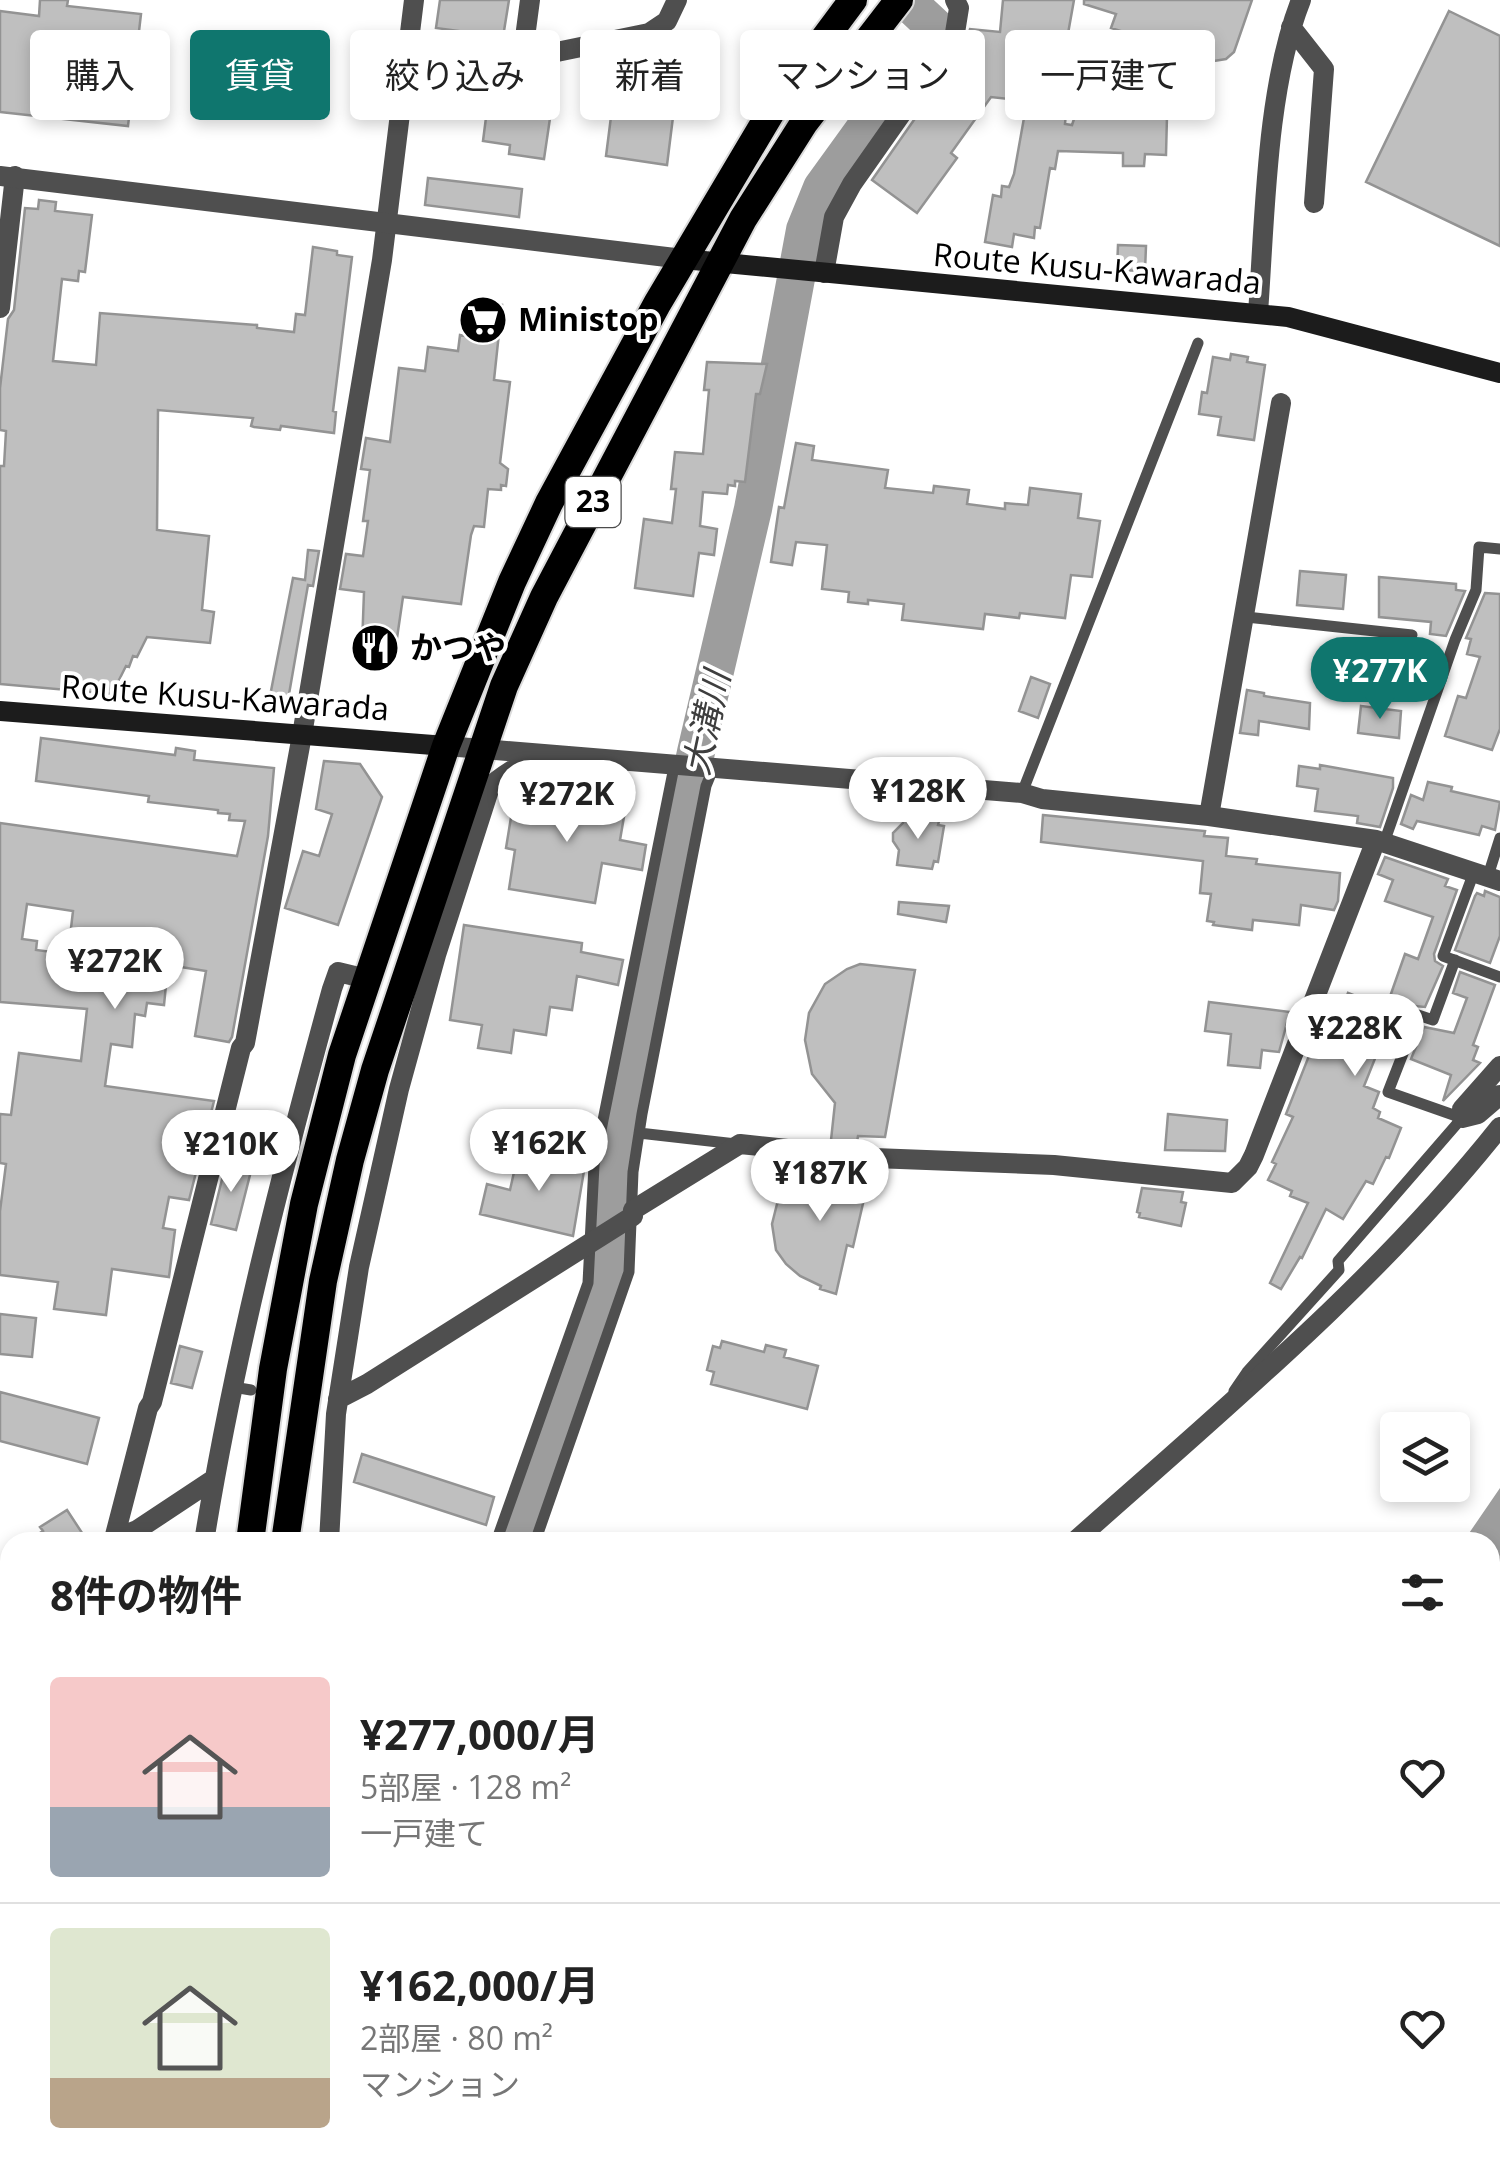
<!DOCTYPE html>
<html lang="ja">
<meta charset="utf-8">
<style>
:root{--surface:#fff;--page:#f2f2f2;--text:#222;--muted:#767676;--line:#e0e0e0;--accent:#0f766e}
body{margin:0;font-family:"Open Sans","Noto Sans JP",sans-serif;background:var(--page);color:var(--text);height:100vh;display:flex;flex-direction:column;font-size:38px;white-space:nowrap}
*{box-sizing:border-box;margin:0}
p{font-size:32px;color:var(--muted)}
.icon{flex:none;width:55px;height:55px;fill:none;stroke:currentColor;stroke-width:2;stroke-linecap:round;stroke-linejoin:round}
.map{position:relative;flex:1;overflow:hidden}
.panel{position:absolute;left:0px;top:1532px;width:1500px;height:642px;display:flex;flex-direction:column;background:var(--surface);border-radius:30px 30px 0 0;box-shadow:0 5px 15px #0003}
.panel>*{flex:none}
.guide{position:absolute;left:30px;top:30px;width:1440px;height:90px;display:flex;gap:20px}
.controls{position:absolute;left:1380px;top:1412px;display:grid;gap:20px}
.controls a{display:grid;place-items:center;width:90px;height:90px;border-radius:10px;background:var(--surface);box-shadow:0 5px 15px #0003;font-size:50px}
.price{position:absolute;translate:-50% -85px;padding:0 22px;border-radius:35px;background:#fff;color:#222;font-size:32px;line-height:65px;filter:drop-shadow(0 2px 5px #0008)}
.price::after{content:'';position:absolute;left:50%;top:60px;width:30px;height:22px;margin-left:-15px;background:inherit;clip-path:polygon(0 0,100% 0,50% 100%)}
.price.on{background:var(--accent);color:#fff}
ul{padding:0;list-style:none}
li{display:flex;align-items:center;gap:30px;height:250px;padding:0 50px}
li+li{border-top:2px solid var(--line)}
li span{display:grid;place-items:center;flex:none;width:280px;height:200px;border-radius:10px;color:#555}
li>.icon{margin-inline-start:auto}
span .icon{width:120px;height:120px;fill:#fffc;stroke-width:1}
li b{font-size:42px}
h2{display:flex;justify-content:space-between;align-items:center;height:120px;padding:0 50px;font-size:42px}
.pill{padding:0 35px;border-radius:10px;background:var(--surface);box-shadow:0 5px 15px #0003;font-size:35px;line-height:90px}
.pill.on{background:var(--accent);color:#fff}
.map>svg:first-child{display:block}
.water{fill:#9d9d9d}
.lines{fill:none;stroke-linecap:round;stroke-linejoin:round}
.stream{stroke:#9d9d9d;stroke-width:6}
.river{stroke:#9d9d9d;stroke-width:38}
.building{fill:#bfbfbf;stroke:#939393;stroke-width:2.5;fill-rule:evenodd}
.trunk-casing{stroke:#dbdbdb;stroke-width:32}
.service{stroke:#4f4f4f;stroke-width:11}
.minor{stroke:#4f4f4f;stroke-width:20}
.tertiary{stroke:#4f4f4f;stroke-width:20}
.secondary{stroke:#1c1c1c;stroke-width:20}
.trunk{stroke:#000;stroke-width:28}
.labels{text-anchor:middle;stroke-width:8;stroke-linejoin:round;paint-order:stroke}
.shield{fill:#fff;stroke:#4c4c4c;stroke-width:2.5}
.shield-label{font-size:30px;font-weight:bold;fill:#000}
.street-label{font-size:32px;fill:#000;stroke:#fff}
.poi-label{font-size:32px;font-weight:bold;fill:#000;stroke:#fff;text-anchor:start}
.water-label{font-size:35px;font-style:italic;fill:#3e3e3e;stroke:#fff}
</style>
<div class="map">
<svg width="1500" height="2174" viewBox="0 0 1500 2174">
<rect width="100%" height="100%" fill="#fff"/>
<!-- water -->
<path class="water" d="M 1500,1488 L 1500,1814 L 1490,1825 L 1490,1542 L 1463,1542 Z"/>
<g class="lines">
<!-- stream -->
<path class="stream" d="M 0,1682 L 10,1685
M 0,2172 L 19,2165"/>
<!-- river -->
<path class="river" d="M 513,1542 L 600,1299 C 611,1254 607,1207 611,1161 L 696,752 L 753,509 L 805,230 L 822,188 L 937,29 L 906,0"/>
</g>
<!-- building -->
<path class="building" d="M 40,0 L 68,0 L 67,6 L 141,14 L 128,126 L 0,112 L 0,11 L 39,16 Z
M 440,0 L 509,0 L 503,37 L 436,28 Z
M 1003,0 L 1074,0 L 1054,112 L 1066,113 L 1065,124 L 1072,125 L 1076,113 L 1167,116 L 1166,155 L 1145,154 L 1144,166 L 1123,166 L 1123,153 L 1058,151 L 1055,169 L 1050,168 L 1040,228 L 1035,227 L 1034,238 L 1014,234 L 1012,247 L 985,242 L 993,195 L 1001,197 L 1002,186 L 1009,187 L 1014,174 L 1027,101 L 991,97 L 951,153 L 957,158 L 917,213 L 872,180 L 965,47 L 970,29 L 1000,32 Z
M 1084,0 L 1252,0 L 1234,52 L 1226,59 L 1214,61 L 1111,28 L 1116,14 L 1084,4 Z
M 1449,11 L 1500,36 L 1500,246 L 1366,182 Z
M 517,93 L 553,98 L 544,159 L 509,154 L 510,145 L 483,141 L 488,102 L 516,106 Z
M 612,109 L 673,117 L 667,165 L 606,156 Z
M 428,178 L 522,189 L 519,217 L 425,205 Z
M 39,200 L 56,202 L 55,211 L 92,215 L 85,272 L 79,271 L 78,281 L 62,279 L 53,361 L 96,365 L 100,313 L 257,325 L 257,328 L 294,332 L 296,314 L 305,315 L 313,247 L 337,251 L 337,255 L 352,257 L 333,411 L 336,412 L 334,433 L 281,426 L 280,430 L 254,427 L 251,426 L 253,418 L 158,410 L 157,530 L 209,536 L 202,610 L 214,612 L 210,643 L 147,637 L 137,657 L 133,656 L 129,667 L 126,666 L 112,694 L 0,684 L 0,466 L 4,466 L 6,431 L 0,430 L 0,388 L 8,319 L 14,310 L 25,208 L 38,209 Z
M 1118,245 L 1146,246 L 1145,271 L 1117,270 Z
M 469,302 L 502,305 L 494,380 L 510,382 L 500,463 L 508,469 L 506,486 L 501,485 L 501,490 L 488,489 L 484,527 L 474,526 L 471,535 L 461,604 L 403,597 L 396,645 L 391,644 L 391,650 L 362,646 L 364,592 L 340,589 L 346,554 L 363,556 L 368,521 L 363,521 L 370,470 L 361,469 L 366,438 L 390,442 L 399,368 L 425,371 L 428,347 L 458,351 L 460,335 L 465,336 Z
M 1231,354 L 1248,357 L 1247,362 L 1265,365 L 1254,440 L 1218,435 L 1221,417 L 1199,414 L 1202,392 L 1207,393 L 1213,357 L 1230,360 Z
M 707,362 L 767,364 L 760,394 L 756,394 L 745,482 L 735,481 L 735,486 L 728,485 L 727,494 L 703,492 L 700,526 L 717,529 L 714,555 L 699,553 L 693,596 L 635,588 L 644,519 L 672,523 L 676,489 L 671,489 L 675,452 L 703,454 L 709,390 L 704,390 Z
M 796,443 L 814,446 L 812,460 L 888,470 L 885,488 L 933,493 L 934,486 L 969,490 L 967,504 L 1005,509 L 1005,503 L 1028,505 L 1030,488 L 1081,494 L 1078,518 L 1100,521 L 1092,577 L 1071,575 L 1065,618 L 1020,613 L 1019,618 L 985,614 L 983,629 L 902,620 L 904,604 L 868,600 L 868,604 L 848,602 L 849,592 L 822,589 L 827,545 L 796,542 L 792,565 L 771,562 L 779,507 L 784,508 Z
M 308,550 L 319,551 L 313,586 L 308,585 L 288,700 L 270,696 L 293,578 L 305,580 Z
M 1300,571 L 1346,575 L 1343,609 L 1297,605 Z
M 1379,577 L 1456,584 L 1456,590 L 1465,591 L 1446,636 L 1430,634 L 1431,622 L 1379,617 Z
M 1485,593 L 1500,594 L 1500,729 L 1492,750 L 1445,736 L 1458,696 L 1466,698 L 1480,657 L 1467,654 L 1471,639 L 1466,638 Z
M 1031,677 L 1050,684 L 1038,718 L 1019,711 Z
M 1247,690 L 1264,693 L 1264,696 L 1310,703 L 1309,729 L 1259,721 L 1258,735 L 1240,733 Z
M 1361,706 L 1401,711 L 1399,738 L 1358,733 Z
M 41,738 L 175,755 L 176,748 L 195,751 L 194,760 L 274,768 L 268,836 L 232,1037 L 229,1042 L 195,1036 L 206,971 L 168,965 L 164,1005 L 147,1003 L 145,1016 L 135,1014 L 132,1047 L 111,1044 L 105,1086 L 214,1101 L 189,1200 L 169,1197 L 163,1228 L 175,1230 L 169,1277 L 112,1269 L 106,1315 L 54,1309 L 58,1282 L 0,1275 L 0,1211 L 6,1164 L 0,1163 L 0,1114 L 11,1115 L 19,1053 L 81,1061 L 87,1009 L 0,1002 L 0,823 L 237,856 L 245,821 L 229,820 L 230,814 L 218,813 L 218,810 L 148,802 L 149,796 L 36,781 ZM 27,904 L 73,911 L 68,954 L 36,950 L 37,941 L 22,939 Z
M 324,761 L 360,764 L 382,797 L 338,925 L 285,908 L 303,851 L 319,856 L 332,814 L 316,809 Z
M 1320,765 L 1393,778 L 1393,788 L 1380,827 L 1357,823 L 1358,816 L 1315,811 L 1318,789 L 1297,786 L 1299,766 L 1320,769 Z
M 1428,782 L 1452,787 L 1451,791 L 1500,802 L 1495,830 L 1482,826 L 1479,835 L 1417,821 L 1413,829 L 1401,824 L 1411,795 L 1423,800 Z
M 537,791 L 626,805 L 620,840 L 646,845 L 642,870 L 602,863 L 595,903 L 509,889 L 515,850 L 506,848 L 513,805 Z
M 904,815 L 939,821 L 938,825 L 944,826 L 938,862 L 934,861 L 932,869 L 897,865 L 899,850 L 893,841 L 893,833 L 903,823 Z
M 1043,815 L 1205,831 L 1204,836 L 1228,838 L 1226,856 L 1257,859 L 1256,864 L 1340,873 L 1338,901 L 1334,910 L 1301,905 L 1299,925 L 1253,920 L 1252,930 L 1213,925 L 1214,922 L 1207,921 L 1211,894 L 1200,893 L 1203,861 L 1041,842 Z
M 1385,857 L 1448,879 L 1445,886 L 1457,890 L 1434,954 L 1435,961 L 1443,966 L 1425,1007 L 1415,1006 L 1410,1011 L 1392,1056 L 1378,1051 L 1364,1086 L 1379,1092 L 1373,1108 L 1380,1112 L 1378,1118 L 1401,1128 L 1389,1158 L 1386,1157 L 1373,1184 L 1366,1181 L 1343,1219 L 1326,1209 L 1302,1258 L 1300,1257 L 1281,1289 L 1270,1283 L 1308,1203 L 1290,1196 L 1292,1191 L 1268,1180 L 1276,1164 L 1272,1162 L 1293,1117 L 1286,1114 L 1316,1038 L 1329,1043 L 1348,993 L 1386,1008 L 1405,954 L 1418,959 L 1433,917 L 1385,901 L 1393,880 L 1378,874 Z
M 1485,891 L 1500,897 L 1500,936 L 1490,963 L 1455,950 L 1475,896 L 1477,893 L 1484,896 Z
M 899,902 L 949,906 L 946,922 L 898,914 Z
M 464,925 L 582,943 L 581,952 L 623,960 L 618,985 L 577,976 L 572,1010 L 550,1007 L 546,1035 L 514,1030 L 511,1053 L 478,1048 L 482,1025 L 450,1020 Z
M 860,964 L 915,970 L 885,1137 L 858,1136 L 857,1142 L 831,1140 L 835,1103 L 812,1074 L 805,1040 L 809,1013 L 825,984 L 847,969 Z
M 1460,972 L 1495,985 L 1473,1045 L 1478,1047 L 1473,1060 L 1480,1063 L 1443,1101 L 1451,1075 L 1411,1059 L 1424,1027 L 1454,1033 L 1467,998 L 1453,993 Z
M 1209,1002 L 1290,1012 L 1279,1052 L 1262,1050 L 1260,1068 L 1228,1065 L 1231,1034 L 1205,1031 Z
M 1168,1114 L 1227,1120 L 1225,1151 L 1165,1150 Z
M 519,1150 L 585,1165 L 573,1236 L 480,1214 L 487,1184 L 510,1190 Z
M 227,1159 L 252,1167 L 236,1230 L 211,1224 Z
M 849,1169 L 870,1173 L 853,1247 L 847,1245 L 836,1294 L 820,1289 L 821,1286 L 800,1276 L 786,1264 L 776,1250 L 772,1224 L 777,1204 L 796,1181 L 819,1172 Z
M 1142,1188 L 1183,1192 L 1181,1202 L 1186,1203 L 1181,1226 L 1139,1217 L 1140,1213 L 1137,1212 Z
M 0,1314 L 36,1318 L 32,1357 L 0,1354 Z
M 722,1341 L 764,1352 L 766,1345 L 786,1350 L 784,1357 L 818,1366 L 807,1409 L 711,1384 L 714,1372 L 707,1370 L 713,1346 L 720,1348 Z
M 180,1346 L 202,1352 L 192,1388 L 171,1383 Z
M 0,1392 L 99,1418 L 87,1464 L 0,1441 Z
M 362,1454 L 494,1497 L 486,1525 L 354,1482 Z
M 67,1510 L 88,1542 L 25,1542 L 43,1531 L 40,1527 Z"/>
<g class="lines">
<!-- trunk casing -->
<g class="trunk-casing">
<path id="trunk" d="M 250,1542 L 273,1369 L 304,1204 L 342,1055 L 446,746 L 512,582 L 549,503 L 657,304 L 777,102 L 853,0
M 285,1542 L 323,1281 L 350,1160 L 375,1070 L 504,686 L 544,597 L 743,219 L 804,123 L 899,0
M 242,2165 L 242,2174
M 272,2165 L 273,2174"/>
</g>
<!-- service -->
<path class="service" d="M 1246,617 L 1412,635
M 1022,793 L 1198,343
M 1384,843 L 1455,640 L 1476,590 L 1479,547 L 1500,549
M 1474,872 L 1443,956 L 1500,977
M 1488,876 L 1500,838
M 639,1133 L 736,1144
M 233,1387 L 251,1390
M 1234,1391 L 1247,1372 L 1339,1270 L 1338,1261 L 1462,1118 L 1388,1092 L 1418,1015 L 1433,1020 L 1455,960
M 496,1542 L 588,1283 L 594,1165 L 674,767
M 535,1542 L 629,1272 L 633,1172 L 642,1114 L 706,786 L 713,769"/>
<!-- minor -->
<path class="minor" d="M 1291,27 L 1324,69 L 1314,203
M 522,60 L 530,0
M 401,84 L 649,33 L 667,21 L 677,0
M 824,273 L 834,217 L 852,184 L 954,39 L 959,8 L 955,0
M 0,308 L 15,176
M 1258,313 C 1265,218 1266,88 1301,0
M 446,746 L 1022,793 L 1042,799 L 1209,816 L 1376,840 L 1500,881
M 1209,816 L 1281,403
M 1500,1066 L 1462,1109 L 1462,1118 L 1478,1114 L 1500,1095
M 633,1210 L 740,1144 L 874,1158 L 1054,1165 L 1232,1183 L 1248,1167 L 1254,1155 L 1376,840
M 338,1399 L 367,1384 L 633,1216
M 108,1542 L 114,1539 L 148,1408 L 152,1402 L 241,1048 L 245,1043 L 302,735 L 382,260 L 414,0
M 116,1542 L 114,1539 L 137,1530 L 214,1479
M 204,1542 C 234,1355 282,1171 332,989 L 338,972 L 367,979
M 329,1542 L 336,1414 L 359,1267 L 399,1089 L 436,955 L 490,787 C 503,773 522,766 537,754
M 1074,1542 C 1222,1410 1376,1283 1500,1127
M 0,1613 L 10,1606
M 0,1669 L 10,1672
M 98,2174 L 114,2165"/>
<!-- tertiary -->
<path class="tertiary" d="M 0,176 L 683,259"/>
<!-- secondary -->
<path class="secondary" d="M 683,259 L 1288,317 L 1500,373
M 0,711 L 446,746"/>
<!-- trunk -->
<use href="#trunk" class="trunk"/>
</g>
<!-- icons -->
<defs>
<g id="supermarket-disc" transform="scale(2.5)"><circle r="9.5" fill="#000" stroke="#fff"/><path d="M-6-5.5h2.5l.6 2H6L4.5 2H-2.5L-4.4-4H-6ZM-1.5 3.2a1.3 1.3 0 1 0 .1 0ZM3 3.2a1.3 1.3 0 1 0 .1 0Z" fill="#fff"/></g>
<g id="restaurant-disc" transform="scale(2.5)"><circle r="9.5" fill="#000" stroke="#fff"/><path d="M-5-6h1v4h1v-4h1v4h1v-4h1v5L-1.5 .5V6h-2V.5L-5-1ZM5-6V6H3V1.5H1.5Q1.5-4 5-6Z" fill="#fff"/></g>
</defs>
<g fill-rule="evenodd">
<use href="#supermarket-disc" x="483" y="320"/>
<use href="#restaurant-disc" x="375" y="648"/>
</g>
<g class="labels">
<!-- shield labels -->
<rect class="shield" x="565.5" y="477" width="55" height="50" rx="8"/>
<g class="shield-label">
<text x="593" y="512">23</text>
</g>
<!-- street labels -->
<g class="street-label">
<text transform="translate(1097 269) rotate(5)" y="11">Route Kusu-Kawarada</text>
<text transform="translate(225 698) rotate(4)" y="11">Route Kusu-Kawarada</text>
</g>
<!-- poi labels -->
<g class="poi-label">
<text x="518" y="331">Ministop</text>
<text x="410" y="659">かつや</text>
</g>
<!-- water labels -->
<g class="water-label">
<text transform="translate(707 723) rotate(-78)" y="12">大溝川</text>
</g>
</g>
</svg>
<div class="controls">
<a><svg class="icon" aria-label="layers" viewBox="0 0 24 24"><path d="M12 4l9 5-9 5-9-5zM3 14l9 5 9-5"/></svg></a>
</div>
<b class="price on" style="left:1380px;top:722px">¥277K</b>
<b class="price" style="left:918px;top:842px">¥128K</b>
<b class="price" style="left:567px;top:845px">¥272K</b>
<b class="price" style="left:115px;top:1012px">¥272K</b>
<b class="price" style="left:1355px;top:1079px">¥228K</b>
<b class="price" style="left:539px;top:1194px">¥162K</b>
<b class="price" style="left:231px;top:1195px">¥210K</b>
<b class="price" style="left:820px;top:1224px">¥187K</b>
<div class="guide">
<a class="pill">購入</a>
<a class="pill on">賃貸</a>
<a class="pill">絞り込み</a>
<a class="pill">新着</a>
<a class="pill">マンション</a>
<a class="pill">一戸建て</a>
</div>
<section class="panel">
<h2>8件の物件<svg class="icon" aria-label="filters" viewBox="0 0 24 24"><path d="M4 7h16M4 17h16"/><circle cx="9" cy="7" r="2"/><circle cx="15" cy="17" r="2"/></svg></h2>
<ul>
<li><span style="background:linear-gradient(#f6c9c9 65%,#9aa5b1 0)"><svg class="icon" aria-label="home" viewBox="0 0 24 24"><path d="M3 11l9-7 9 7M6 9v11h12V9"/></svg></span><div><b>¥277,000/月</b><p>5部屋 · 128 m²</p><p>一戸建て</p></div><svg class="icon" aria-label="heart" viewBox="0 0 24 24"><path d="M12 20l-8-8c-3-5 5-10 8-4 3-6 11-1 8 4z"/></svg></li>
<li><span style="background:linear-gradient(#dfe7d0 75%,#b9a48a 0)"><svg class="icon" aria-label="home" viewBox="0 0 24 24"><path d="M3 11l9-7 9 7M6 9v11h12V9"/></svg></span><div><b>¥162,000/月</b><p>2部屋 · 80 m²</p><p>マンション</p></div><svg class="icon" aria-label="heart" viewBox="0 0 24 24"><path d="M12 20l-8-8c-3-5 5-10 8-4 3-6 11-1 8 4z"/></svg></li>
</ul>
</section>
</div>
